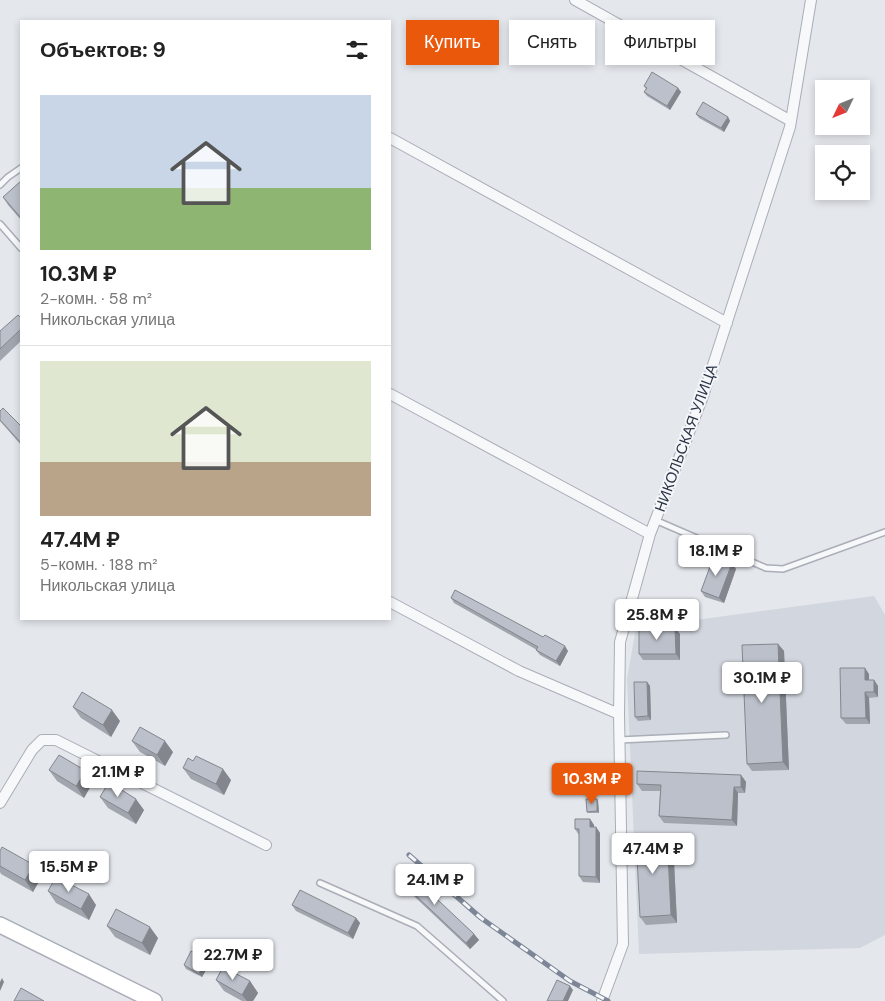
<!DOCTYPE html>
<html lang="ru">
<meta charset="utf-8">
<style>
:root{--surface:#fff;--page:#f2f2f2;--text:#222;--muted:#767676;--line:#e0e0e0;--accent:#ea580c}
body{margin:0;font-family:"DM Sans",sans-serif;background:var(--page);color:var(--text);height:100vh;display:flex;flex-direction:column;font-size:19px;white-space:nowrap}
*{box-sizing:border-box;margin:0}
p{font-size:16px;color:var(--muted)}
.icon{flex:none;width:28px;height:28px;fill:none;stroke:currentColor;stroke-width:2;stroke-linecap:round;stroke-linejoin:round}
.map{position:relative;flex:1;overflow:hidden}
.panel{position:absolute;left:20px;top:20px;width:371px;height:600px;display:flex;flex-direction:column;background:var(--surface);border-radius:0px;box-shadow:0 2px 8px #0003}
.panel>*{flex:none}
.hud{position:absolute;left:406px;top:20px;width:404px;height:45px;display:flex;gap:10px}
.needle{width:32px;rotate:227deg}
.tools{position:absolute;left:815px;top:80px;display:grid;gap:10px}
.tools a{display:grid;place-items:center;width:55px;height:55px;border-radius:0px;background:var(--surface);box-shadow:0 2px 8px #0003;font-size:25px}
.price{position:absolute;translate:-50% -42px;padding:0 11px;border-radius:5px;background:#fff;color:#222;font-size:16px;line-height:32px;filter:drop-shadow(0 1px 2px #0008)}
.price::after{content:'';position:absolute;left:50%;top:30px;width:15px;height:11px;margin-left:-8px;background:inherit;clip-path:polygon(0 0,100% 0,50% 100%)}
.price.current{background:var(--accent);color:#fff}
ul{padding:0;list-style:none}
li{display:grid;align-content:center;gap:10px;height:265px;padding:0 20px}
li+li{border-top:1px solid var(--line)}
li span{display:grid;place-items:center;height:155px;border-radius:0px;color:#555}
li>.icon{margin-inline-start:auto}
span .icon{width:90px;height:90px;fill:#fffc;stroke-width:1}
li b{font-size:21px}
h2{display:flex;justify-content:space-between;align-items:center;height:60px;padding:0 20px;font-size:21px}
.chip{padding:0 18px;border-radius:0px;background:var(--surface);box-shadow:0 2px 8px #0003;font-size:18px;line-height:45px}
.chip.current{background:var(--accent);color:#fff}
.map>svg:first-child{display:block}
.built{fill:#d2d6de}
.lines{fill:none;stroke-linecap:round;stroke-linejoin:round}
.lane-casing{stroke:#a9aeb7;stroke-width:8}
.street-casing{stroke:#a9aeb7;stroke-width:12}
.secondary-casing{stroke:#a9aeb7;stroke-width:18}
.lane{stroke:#f7f8fa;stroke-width:5}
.street{stroke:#f7f8fa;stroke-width:10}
.secondary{stroke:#fff;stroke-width:15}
.rail-casing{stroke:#7d8696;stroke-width:5}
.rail{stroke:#f4f6f9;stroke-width:3;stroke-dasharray:9;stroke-linecap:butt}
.wall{fill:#a1a5ae}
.shaded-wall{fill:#83868d}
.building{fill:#bbc0ca;stroke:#83868d}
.labels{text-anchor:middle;stroke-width:4;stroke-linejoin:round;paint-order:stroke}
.street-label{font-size:15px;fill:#2b3445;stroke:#f4f6f9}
</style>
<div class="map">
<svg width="885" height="1001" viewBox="0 0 885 1001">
<rect width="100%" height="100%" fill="#e4e7ec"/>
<!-- built -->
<path class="built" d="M 874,596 L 885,615 L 885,935 L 860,948 L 639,954 L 627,679 L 636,628 Z"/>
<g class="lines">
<!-- lane casing -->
<g class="lane-casing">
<path id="lane" d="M 0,185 L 8,177 L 21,168
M 0,224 L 21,248
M 655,520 L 766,568 L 783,569 L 885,532
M 619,740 L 726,735
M 320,883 L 417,926 L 503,1001"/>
</g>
<!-- street casing -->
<g class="street-casing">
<path id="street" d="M 575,0 L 791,121
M 390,138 L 727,323
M 390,394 L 650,534
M 390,602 L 519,671 L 619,714
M 0,803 L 32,750 L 42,740 L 56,740 L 266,845
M 602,1001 L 623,944 L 619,714 L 620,642 L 650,534 L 703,396 L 790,127 L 811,0"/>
</g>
<!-- secondary casing -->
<g class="secondary-casing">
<path id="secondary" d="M 0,925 L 154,1001"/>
</g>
<!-- lane -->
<use href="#lane" class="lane"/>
<!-- street -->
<use href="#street" class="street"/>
<!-- secondary -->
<use href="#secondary" class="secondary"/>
<!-- rail casing -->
<g class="rail-casing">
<path id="rail" d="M 409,855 L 481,918 L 570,981 L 608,1001"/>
</g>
<!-- rail -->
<use href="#rail" class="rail"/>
</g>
<!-- wall -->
<path class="wall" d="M 644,86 L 678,88 L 681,92 L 670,110 L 647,96 L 644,92 L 646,89 Z
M 696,114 L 728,117 L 730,121 L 724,132 L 699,118 Z
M 21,181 L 21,220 L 8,205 L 3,197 Z
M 21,318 L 21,341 L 0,361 L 0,331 Z
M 0,420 L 21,426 L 21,445 L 0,421 Z
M 736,569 L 724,603 L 705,597 L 701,591 Z
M 451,598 L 568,651 L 560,666 L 540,655 L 536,650 L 537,650 L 454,603 Z
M 675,628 L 680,634 L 680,660 L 643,660 L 639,654 Z
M 778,644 L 784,651 L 789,770 L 752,771 L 747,764 Z
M 869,674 L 869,680 L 874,680 L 878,686 L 878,697 L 869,698 L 870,724 L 846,724 L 841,718 Z
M 647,682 L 650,686 L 651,720 L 638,721 L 635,717 Z
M 73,707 L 120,721 L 111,737 L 81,718 Z
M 132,741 L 173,752 L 165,766 L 140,752 Z
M 183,768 L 231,780 L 224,795 L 191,779 Z
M 49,770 L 93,782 L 84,798 L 57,781 Z
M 741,775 L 746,782 L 745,793 L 738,793 L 737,826 L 664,823 L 659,816 L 660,791 L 642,791 L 637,784 Z
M 100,797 L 144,810 L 136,824 L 108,808 Z
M 597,799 L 598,801 L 599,813 L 588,813 L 587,812 Z
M 590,819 L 594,825 L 594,827 L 596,827 L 600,833 L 600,883 L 583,882 L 579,876 L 579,835 L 575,829 Z
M 673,841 L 677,923 L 646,925 L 640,917 Z
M 0,851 L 42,876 L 33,892 L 1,874 L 0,872 Z
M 396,877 L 474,934 L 479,940 L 470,949 L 400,883 Z
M 48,891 L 96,905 L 89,920 L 56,903 Z
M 292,905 L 356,918 L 360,923 L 353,939 L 296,911 Z
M 107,926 L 158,938 L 150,955 L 115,937 Z
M 210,963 L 202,977 L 186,969 L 184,965 Z
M 216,980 L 250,981 L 258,993 L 253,1001 L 242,1001 L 224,991 Z"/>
<!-- shaded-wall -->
<path class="shaded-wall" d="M 678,88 L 681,92 L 670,110 L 667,106 Z
M 728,117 L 730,121 L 724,132 L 721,128 Z
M 732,563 L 736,569 L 724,603 L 719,598 Z
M 675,628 L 680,634 L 680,660 L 676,654 Z
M 778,644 L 784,651 L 789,770 L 783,762 Z
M 565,646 L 568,651 L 560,666 L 556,661 Z
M 865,668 L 869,674 L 869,686 L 865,680 Z
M 874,680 L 878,686 L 878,697 L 874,692 Z
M 647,682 L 650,686 L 651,720 L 648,716 Z
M 865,692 L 869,698 L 870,724 L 866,718 Z
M 112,710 L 120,721 L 111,737 L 103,725 Z
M 165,741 L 173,752 L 165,766 L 157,755 Z
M 223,769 L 231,780 L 224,795 L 216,784 Z
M 86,771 L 93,782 L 84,798 L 76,786 Z
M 741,775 L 746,782 L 745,793 L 741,787 Z
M 734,787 L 738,793 L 737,826 L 732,820 Z
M 136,799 L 144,810 L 136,824 L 128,813 Z
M 597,799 L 598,801 L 599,813 L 597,811 Z
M 590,819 L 594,825 L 594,833 L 590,827 Z
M 596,827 L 600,833 L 600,883 L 596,877 Z
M 667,834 L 673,841 L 677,923 L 671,915 Z
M 34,865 L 42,876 L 33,892 L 25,880 Z
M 89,894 L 96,905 L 89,920 L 81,909 Z
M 356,918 L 360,923 L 353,939 L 348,933 Z
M 150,927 L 158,938 L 150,955 L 142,943 Z
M 474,934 L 479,940 L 470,949 L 466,943 Z
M 207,959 L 210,963 L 202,977 L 199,974 Z
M 2,978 L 4,982 L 0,991 L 0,982 Z
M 250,981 L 258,993 L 253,1001 L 247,1001 L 242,995 Z
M 570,986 L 573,990 L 568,1001 L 563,1001 Z"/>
<!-- building -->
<path class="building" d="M 652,72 L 678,88 L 667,106 L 644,92 L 647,88 L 644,86 Z
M 703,102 L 728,117 L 721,128 L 696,114 Z
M 21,181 L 21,218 L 3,197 Z
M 18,315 L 21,318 L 21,329 L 0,349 L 0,331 Z
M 3,408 L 21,426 L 21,443 L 0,420 L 0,411 Z
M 714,556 L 732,563 L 719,598 L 701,591 Z
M 455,590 L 543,637 L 545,635 L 565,646 L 556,661 L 536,650 L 538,647 L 451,598 Z
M 639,628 L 675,628 L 676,654 L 639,654 Z
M 778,644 L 783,762 L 747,764 L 742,645 Z
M 840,668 L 865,668 L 865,680 L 874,680 L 874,692 L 865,692 L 866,718 L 841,718 Z
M 634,682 L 647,682 L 648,716 L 635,717 Z
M 82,692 L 112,710 L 103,725 L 73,707 Z
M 140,727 L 165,741 L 157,755 L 132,741 Z
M 59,755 L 86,771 L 76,786 L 49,770 Z
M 196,756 L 223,769 L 216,784 L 183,768 L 188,758 L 193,761 Z
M 637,771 L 741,775 L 741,787 L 734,787 L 732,820 L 659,816 L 661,785 L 637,784 Z
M 109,782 L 136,799 L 128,813 L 100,797 Z
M 586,799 L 597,799 L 597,811 L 587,812 Z
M 575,819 L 590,819 L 590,827 L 596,827 L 596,877 L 579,876 L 579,829 L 575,829 Z
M 667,834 L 671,915 L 640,917 L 636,835 Z
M 2,847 L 34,865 L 25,880 L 0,866 L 0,851 Z
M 404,868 L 474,934 L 466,943 L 396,877 Z
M 56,877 L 89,894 L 81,909 L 48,891 Z
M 300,890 L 356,918 L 348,933 L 292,905 Z
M 116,909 L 150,927 L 142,943 L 107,926 Z
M 191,951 L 207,959 L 199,974 L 184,965 Z
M 223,967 L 250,981 L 242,995 L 216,980 Z
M 557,980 L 570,986 L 563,1001 L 547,1001 Z
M 21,988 L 44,1001 L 14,1001 Z"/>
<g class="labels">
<!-- street labels -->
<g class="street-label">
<text transform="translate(686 438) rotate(-70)" y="5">НИКОЛЬСКАЯ УЛИЦА</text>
</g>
</g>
</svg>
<div class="tools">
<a><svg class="needle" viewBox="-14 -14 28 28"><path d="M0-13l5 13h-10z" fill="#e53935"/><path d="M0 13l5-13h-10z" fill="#767676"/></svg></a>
<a><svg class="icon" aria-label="locate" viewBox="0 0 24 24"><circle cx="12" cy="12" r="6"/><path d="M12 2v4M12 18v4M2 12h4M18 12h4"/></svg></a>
</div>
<b class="price" style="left:716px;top:577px">18.1M ₽</b>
<b class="price" style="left:657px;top:641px">25.8M ₽</b>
<b class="price" style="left:762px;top:704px">30.1M ₽</b>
<b class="price" style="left:118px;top:798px">21.1M ₽</b>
<b class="price current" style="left:592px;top:805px">10.3M ₽</b>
<b class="price" style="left:653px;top:875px">47.4M ₽</b>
<b class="price" style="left:69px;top:893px">15.5M ₽</b>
<b class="price" style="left:435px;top:906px">24.1M ₽</b>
<b class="price" style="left:233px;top:981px">22.7M ₽</b>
<div class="hud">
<a class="chip current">Купить</a>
<a class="chip">Снять</a>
<a class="chip">Фильтры</a>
</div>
<section class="panel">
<h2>Объектов: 9<svg class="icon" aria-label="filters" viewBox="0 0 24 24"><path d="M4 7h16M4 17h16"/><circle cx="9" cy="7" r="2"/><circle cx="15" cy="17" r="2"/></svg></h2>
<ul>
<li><span style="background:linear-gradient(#c9d6e8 60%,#8fb573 0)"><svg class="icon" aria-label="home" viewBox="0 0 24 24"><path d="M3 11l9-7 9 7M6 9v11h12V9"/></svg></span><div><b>10.3M ₽</b><p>2-комн. · 58 m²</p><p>Никольская улица</p></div></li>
<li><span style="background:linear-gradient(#dfe7d0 65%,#b9a48a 0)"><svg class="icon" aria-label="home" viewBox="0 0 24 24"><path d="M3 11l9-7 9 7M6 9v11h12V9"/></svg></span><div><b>47.4M ₽</b><p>5-комн. · 188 m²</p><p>Никольская улица</p></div></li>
</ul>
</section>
</div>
